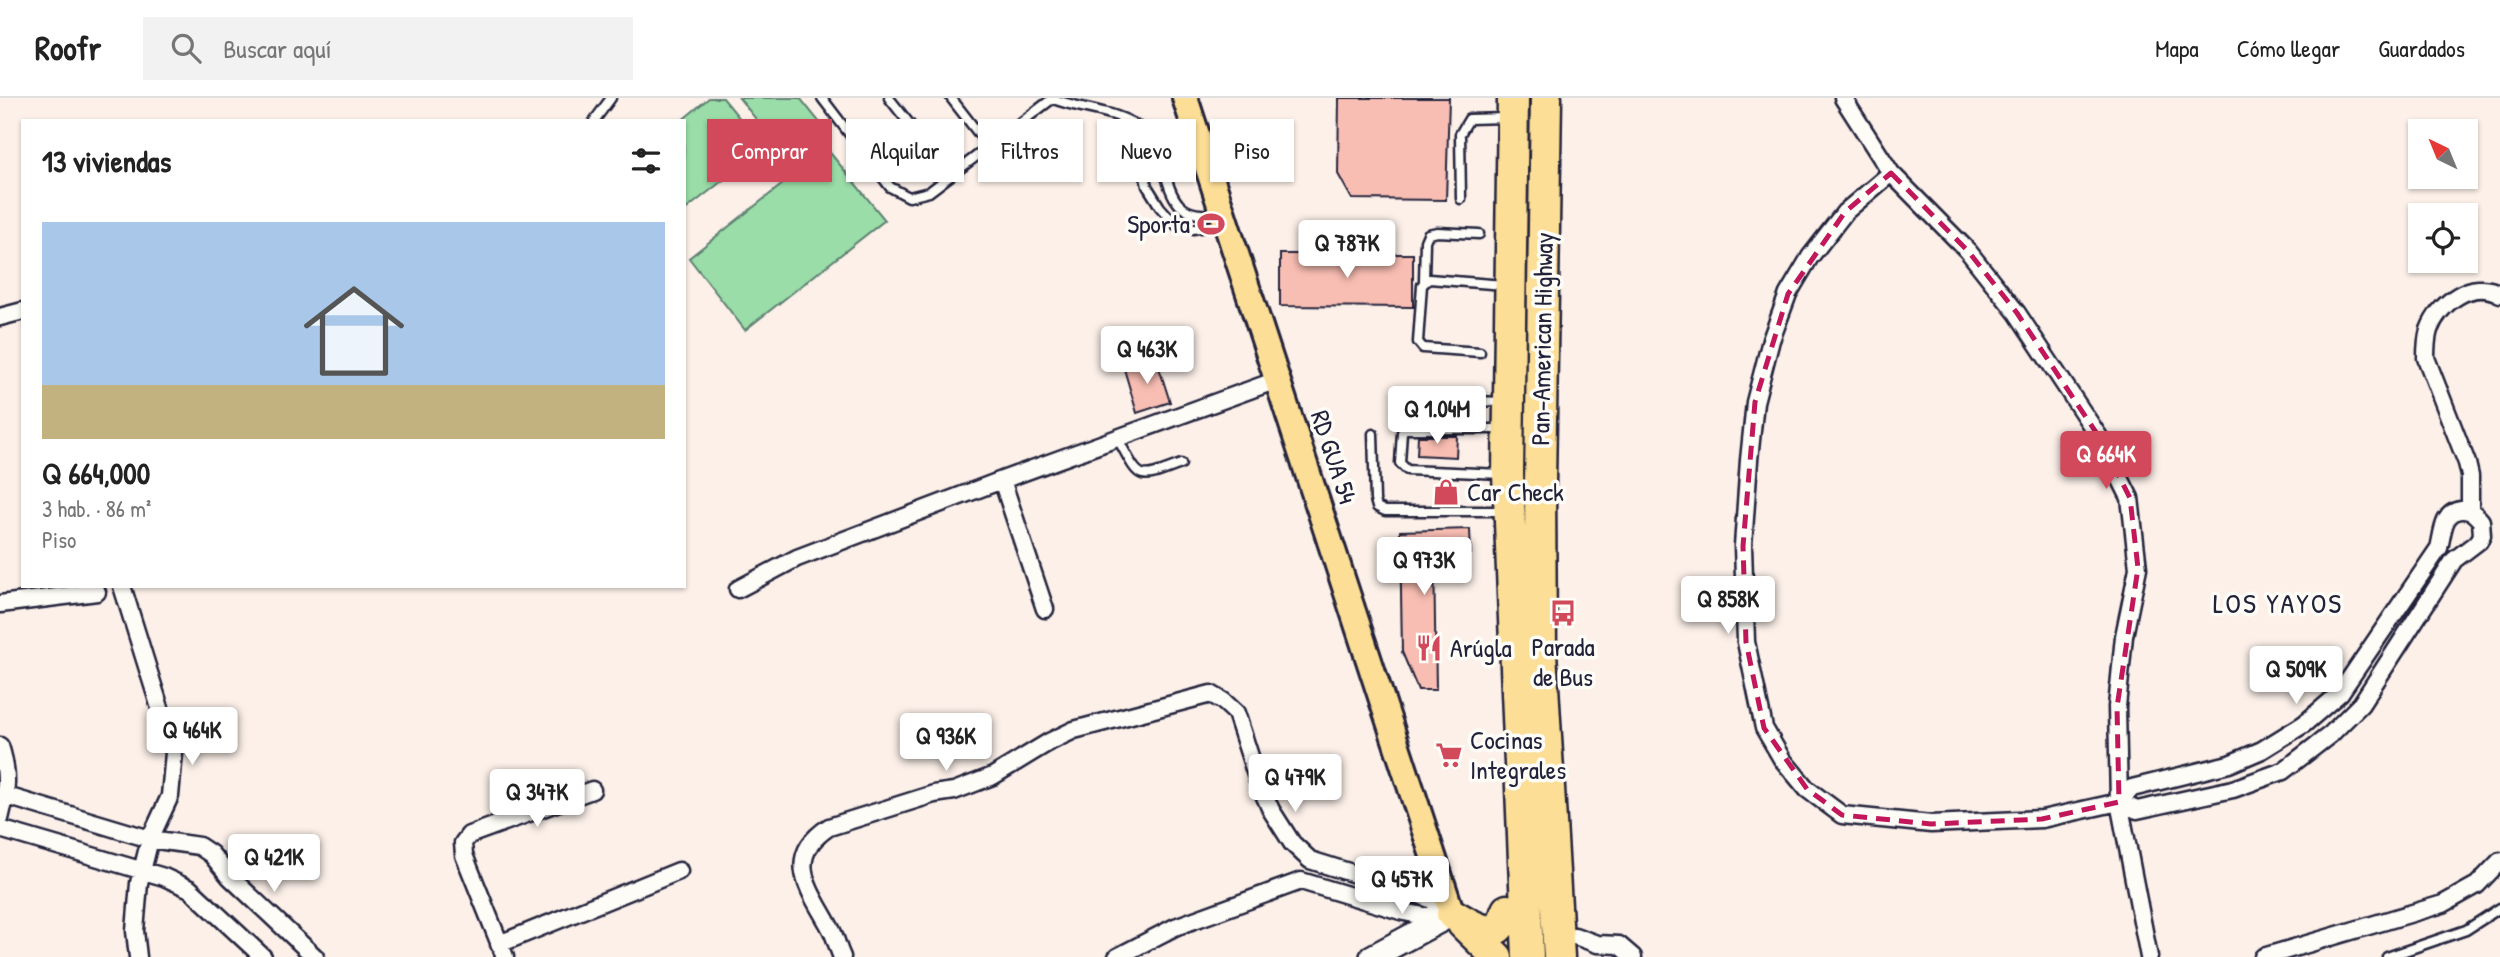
<!DOCTYPE html>
<html lang="es">
<meta charset="utf-8">
<style>
:root{--surface:#fff;--page:#f2f2f2;--text:#222;--muted:#767676;--line:#e0e0e0;--accent:#d1495b}
body{margin:0;font-family:"Patrick Hand",sans-serif;background:var(--page);color:var(--text);height:100vh;display:flex;flex-direction:column;font-size:26px;white-space:nowrap}
*{box-sizing:border-box;margin:0}
p{font-size:23px;color:var(--muted)}
.icon{flex:none;width:38px;height:38px;fill:none;stroke:currentColor;stroke-width:2;stroke-linecap:round;stroke-linejoin:round}
.map{position:relative;flex:1;overflow:hidden}
.panel{position:absolute;left:21px;top:21px;width:665px;height:469px;display:flex;flex-direction:column;background:var(--surface);border-radius:0px;box-shadow:0 2px 5px #0004}
.panel>*{flex:none}
.guide{position:absolute;left:707px;top:21px;width:665px;height:63px;display:flex;gap:14px}
.needle{width:46px;rotate:317deg}
.tools{position:absolute;left:2408px;top:21px;display:grid;gap:14px}
.tools a{display:grid;place-items:center;width:70px;height:70px;border-radius:0px;background:var(--surface);box-shadow:0 2px 5px #0004;font-size:35px}
.price{position:absolute;translate:-50% -60px;padding:0 16px;border-radius:7px;background:#fff;color:#222;font-size:23px;line-height:46px;filter:drop-shadow(0 2px 4px #0008)}
.price::after{content:'';position:absolute;left:50%;top:42px;width:21px;height:16px;margin-left:-10px;background:inherit;clip-path:polygon(0 0,100% 0,50% 100%)}
.price.current{background:var(--accent);color:#fff}
ul{padding:0;list-style:none}
li{display:grid;align-content:center;gap:14px;height:371px;padding:0 21px}
li+li{border-top:2px solid var(--line)}
li span{display:grid;place-items:center;height:217px;border-radius:0px;color:#555}
li>.icon{margin-inline-start:auto}
span .icon{width:126px;height:126px;fill:#fffc;stroke-width:1}
li b{font-size:30px}
h2{display:flex;justify-content:space-between;align-items:center;height:84px;padding:0 21px;font-size:30px}
.chip{padding:0 24px;border-radius:0px;background:var(--surface);box-shadow:0 2px 5px #0004;font-size:24px;line-height:63px}
.chip.current{background:var(--accent);color:#fff}
header{display:flex;align-items:center;gap:42px;box-sizing:border-box;height:98px;padding:0 35px;background:var(--surface);border-bottom:2px solid var(--line)}
header strong{font-size:33px}
nav{display:flex;gap:38px;margin-inline-start:auto;font-size:24px}
.search{width:490px;height:63px;background:var(--page);display:flex;align-items:center;gap:18px;box-sizing:border-box;padding:0 24px;border-radius:0px;color:var(--muted);font-size:26px}
.map>svg:first-child{display:block}
.green{fill:#9adda8;stroke:#5e8072;stroke-width:2}
.building{fill:#f9beb3;stroke:#22223b;stroke-width:2}
.lines{fill:none;stroke-linecap:round;stroke-linejoin:round}
.lane-casing{stroke:#22223b;stroke-width:13}
.street-casing{stroke:#22223b;stroke-width:21}
.secondary-casing{stroke:#22223b;stroke-width:28}
.primary-casing{stroke:#22223b;stroke-width:30}
.highway-casing{stroke:#22223b;stroke-width:35}
.lane{stroke:#fdfcf7;stroke-width:8}
.street{stroke:#fdfcf7;stroke-width:16}
.secondary{stroke:#fdfcf7;stroke-width:23}
.primary{stroke:#fdde96;stroke-width:24}
.highway{stroke:#fdde96;stroke-width:30}
.marked{fill:none;stroke:#c2185b;stroke-width:5;stroke-dasharray:14 9;stroke-linejoin:round}
.labels{text-anchor:middle;stroke-width:7;stroke-linejoin:round;paint-order:stroke}
.poi-label{font-size:26px;fill:#22223b;stroke:#fdfcf7;text-anchor:start}
.street-label{font-size:26px;fill:#22223b;stroke:#fdfcf7}
.neighbourhood-label{font-size:28px;letter-spacing:2px;fill:#22223b;stroke:#fdfcf7}
</style>
<header>
<strong>Roofr</strong>
<div class="search"><svg class="icon" aria-label="search" viewBox="0 0 24 24"><circle cx="10" cy="10" r="6"/><path d="M15 15l6 6"/></svg>Buscar aquí</div>
<nav><a>Mapa</a><a>Cómo llegar</a><a>Guardados</a></nav>
</header>
<div class="map">
<svg width="2500" height="859" viewBox="0 0 2500 859">
<rect width="100%" height="100%" fill="#fcf0e9"/>
<filter id="ink" filterUnits="userSpaceOnUse"><feTurbulence type="fractalNoise" baseFrequency=".0143" numOctaves="2"/><feDisplacementMap in="SourceGraphic" scale="14" xChannelSelector="R" yChannelSelector="G"/><feConvolveMatrix kernelMatrix="1 2 1 2 8 2 1 2 1" color-interpolation-filters="sRGB"/></filter>
<g filter="url(#ink)">
<!-- green -->
<path class="green" d="M 709,0 L 723,0 L 764,50 L 684,113 L 684,23 L 681,23 Z
M 739,0 L 800,0 L 821,26 L 784,56 Z
M 827,51 L 885,122 L 745,232 L 689,160 Z"/>
<!-- building -->
<path class="building" d="M 1339,0 L 1449,0 L 1446,102 L 1352,101 L 1338,76 Z
M 1280,156 L 1413,156 L 1413,209 L 1280,208 Z
M 1156,260 L 1170,304 L 1137,315 L 1124,271 Z
M 1418,338 L 1457,338 L 1456,359 L 1417,357 Z
M 1470,431 L 1471,456 L 1434,456 L 1436,592 L 1418,592 L 1402,554 L 1400,433 Z"/>
<g class="lines">
<!-- lane casing -->
<g class="lane-casing">
<path id="lane" d="M 822,0 L 890,89 L 909,99 L 929,94 L 1052,1
M 889,0 L 950,77
M 951,0 L 989,49
M 1051,0 C 1077,11 1109,11 1134,26 C 1143,31 1153,40 1157,50 C 1170,80 1167,127 1219,114
M 594,23 L 611,0
M 1133,26 L 1147,88 L 1160,109 L 1176,127 L 1193,131 L 1223,126
M 1461,101 L 1460,36 L 1469,21 L 1506,20
M 1424,183 L 1425,143 L 1428,136 L 1437,134 L 1479,136
M 1480,254 L 1423,250 L 1418,244 L 1422,187 L 1429,181 L 1504,187
M 1446,302 L 1503,304
M 1373,336 L 1375,402 L 1377,409 L 1385,413 L 1502,413
M 1118,341 C 1141,383 1136,383 1181,366
M 1502,376 L 1407,372 L 1400,365 L 1402,334 L 1405,331 L 1504,331
M 2387,859 L 2466,832 L 2500,810"/>
</g>
<!-- street casing -->
<g class="street-casing">
<path id="street" d="M 1843,0 L 1891,75 L 1968,153 L 2017,215 L 2101,342 L 2130,400 L 2138,470 L 2124,538 L 2117,609 L 2119,704 L 2149,859
M 1891,75 L 1845,114 L 1810,159 L 1788,196 L 1771,242 L 1755,304 L 1749,362 L 1743,448 L 1746,544 L 1764,630 L 1782,661 L 1807,691 L 1842,717 L 1931,726 L 2042,721 L 2119,704 L 2132,690 L 2229,666 L 2262,652 L 2304,626 L 2340,595 L 2439,450 C 2443,436 2442,414 2461,412 C 2471,411 2476,417 2481,423 L 2482,437 L 2479,443 L 2454,462 L 2361,606 L 2331,636 L 2283,673 L 2233,691 L 2137,712 L 2119,704
M 0,219 L 23,213
M 1002,382 L 1045,511
M 2470,413 L 2470,378 L 2467,365 L 2426,260 C 2426,251 2426,242 2429,232 C 2439,205 2472,180 2500,196
M 122,488 L 174,655 L 170,698 L 150,741 L 139,785 L 135,833 L 138,859
M 738,491 L 797,460 L 1002,382 L 1277,282
M 0,506 L 97,494
M 0,648 C 9,676 7,693 0,721
M 0,696 L 150,741 L 199,748 L 211,756 L 230,779 L 315,859
M 0,731 L 164,779 L 190,791 L 263,859
M 1575,838 L 1597,846 L 1619,847 L 1633,859
M 499,846 L 679,773
M 505,859 L 464,757 L 463,745 L 469,737 L 592,692
M 842,859 C 838,851 836,841 832,833 C 813,796 780,761 829,729 L 934,696 L 954,693 L 993,678 L 1049,644 L 1074,632 L 1211,596 L 1223,603 L 1236,615 L 1258,683 L 1271,712 L 1292,745 L 1310,762 L 1413,794 L 1430,801 L 1452,816
M 1117,859 L 1175,829 L 1301,783 L 1404,814 L 1424,818 L 1444,817
M 2263,859 L 2443,806 L 2477,787 L 2500,763"/>
</g>
<!-- secondary casing -->
<g class="secondary-casing">
<path id="secondary" d="M 1372,859 L 1452,816"/>
</g>
<!-- primary casing -->
<g class="primary-casing">
<path id="primary" d="M 1185,0 L 1452,816"/>
</g>
<!-- highway casing -->
<g class="highway-casing">
<path id="highway" d="M 1513,0 L 1508,376 L 1528,859
M 1546,0 L 1540,385 L 1541,554 L 1559,859
M 1452,816 C 1463,822 1489,841 1500,828 C 1504,824 1505,816 1507,812
M 1463,826 L 1497,859"/>
</g>
<!-- lane -->
<use href="#lane" class="lane"/>
<!-- street -->
<use href="#street" class="street"/>
<!-- secondary -->
<use href="#secondary" class="secondary"/>
<!-- primary -->
<use href="#primary" class="primary"/>
<!-- highway -->
<use href="#highway" class="highway"/>
</g>
</g>
<!-- marked area -->
<path class="marked" d="M 1891,75 L 1968,153 L 2017,215 L 2101,342 L 2130,400 L 2138,470 L 2117,609 L 2119,704 L 2042,721 L 1931,726 L 1842,717 L 1807,691 L 1764,630 L 1746,544 L 1743,448 L 1755,304 L 1788,196 L 1845,114 Z"/>
<!-- icons -->
<defs>
<g id="stadium-bare" transform="scale(2.1)"><path d="M0-5a6.5 5 0 1 0 0 10a6.5 5 0 1 0 0-10ZM-3.5-1.8h7v3.6h-7Z" fill="#d1495b" stroke="#fdfcf7" stroke-width="2.5" paint-order="stroke"/></g>
<g id="shop-bare" transform="scale(2.1)"><path d="M-5-2.5h2.3a2.7 3.5 0 0 1 5.4 0H5L5.5 6h-11ZM-1.5-2.5h3a1.5 2.3 0 0 0-3 0Z" fill="#d1495b" stroke="#fdfcf7" stroke-width="2.5" paint-order="stroke"/></g>
<g id="bus-bare" transform="scale(2.1)"><path d="M-5-6H5V4H4V6H2V4H-2V6H-4V4H-5ZM-3.5-4V0h7V-4ZM-3.5 1.2v1.5H-2V1.2ZM2 1.2v1.5H3.5V1.2Z" fill="#d1495b" stroke="#fdfcf7" stroke-width="2.5" paint-order="stroke"/></g>
<g id="restaurant-bare" transform="scale(2.1)"><path d="M-5-6h1v4h1v-4h1v4h1v-4h1v5L-1.5 .5V6h-2V.5L-5-1ZM5-6V6H3V1.5H1.5Q1.5-4 5-6Z" fill="#d1495b" stroke="#fdfcf7" stroke-width="2.5" paint-order="stroke"/></g>
<g id="supermarket-bare" transform="scale(2.1)"><path d="M-6-5.5h2.5l.6 2H6L4.5 2H-2.5L-4.4-4H-6ZM-1.5 3.2a1.3 1.3 0 1 0 .1 0ZM3 3.2a1.3 1.3 0 1 0 .1 0Z" fill="#d1495b" stroke="#fdfcf7" stroke-width="2.5" paint-order="stroke"/></g>
</defs>
<g fill-rule="evenodd">
<use href="#stadium-bare" x="1211" y="126"/>
<use href="#shop-bare" x="1446" y="394"/>
<use href="#bus-bare" x="1563" y="515"/>
<use href="#restaurant-bare" x="1429" y="550"/>
<use href="#supermarket-bare" x="1449" y="657"/>
</g>
<g class="labels">
<!-- poi labels -->
<g class="poi-label">
<text x="1190" y="135" text-anchor="end">Sporta</text>
<text x="1467" y="403">Car Check</text>
<text x="1563" y="558" text-anchor="middle">Parada<tspan x="1563" dy="30">de Bus</tspan></text>
<text x="1450" y="559">Arúgla</text>
<text x="1470" y="651">Cocinas<tspan x="1470" dy="30">Integrales</tspan></text>
</g>
<!-- street labels -->
<g class="street-label">
<text transform="translate(1542 241) rotate(-89)" y="9">Pan-American Highway</text>
<text transform="translate(1334 359) rotate(72)" y="9">RD GUA 54</text>
</g>
<!-- neighbourhood labels -->
<g class="neighbourhood-label">
<text x="2278" y="515">LOS YAYOS</text>
</g>
</g>
</svg>
<div class="tools">
<a><svg class="needle" viewBox="-14 -14 28 28"><path d="M0-13l5 13h-10z" fill="#e53935"/><path d="M0 13l5-13h-10z" fill="#767676"/></svg></a>
<a><svg class="icon" aria-label="locate" viewBox="0 0 24 24"><circle cx="12" cy="12" r="6"/><path d="M12 2v4M12 18v4M2 12h4M18 12h4"/></svg></a>
</div>
<b class="price" style="left:1347px;top:182px">Q 787K</b>
<b class="price" style="left:1147px;top:288px">Q 463K</b>
<b class="price" style="left:1437px;top:348px">Q 1.04M</b>
<b class="price current" style="left:2106px;top:393px">Q 664K</b>
<b class="price" style="left:1424px;top:499px">Q 973K</b>
<b class="price" style="left:1728px;top:538px">Q 858K</b>
<b class="price" style="left:2296px;top:608px">Q 509K</b>
<b class="price" style="left:192px;top:669px">Q 464K</b>
<b class="price" style="left:946px;top:675px">Q 936K</b>
<b class="price" style="left:1295px;top:716px">Q 479K</b>
<b class="price" style="left:537px;top:731px">Q 347K</b>
<b class="price" style="left:274px;top:796px">Q 421K</b>
<b class="price" style="left:1402px;top:818px">Q 457K</b>
<div class="guide">
<a class="chip current">Comprar</a>
<a class="chip">Alquilar</a>
<a class="chip">Filtros</a>
<a class="chip">Nuevo</a>
<a class="chip">Piso</a>
</div>
<section class="panel">
<h2>13 viviendas<svg class="icon" aria-label="filters" viewBox="0 0 24 24"><path d="M4 7h16M4 17h16"/><circle cx="9" cy="7" r="2"/><circle cx="15" cy="17" r="2"/></svg></h2>
<ul>
<li><span style="background:linear-gradient(#a9c7e8 75%,#c2b280 0)"><svg class="icon" aria-label="home" viewBox="0 0 24 24"><path d="M3 11l9-7 9 7M6 9v11h12V9"/></svg></span><div><b>Q 664,000</b><p>3 hab. · 86 m²</p><p>Piso</p></div></li>
</ul>
</section>
</div>
